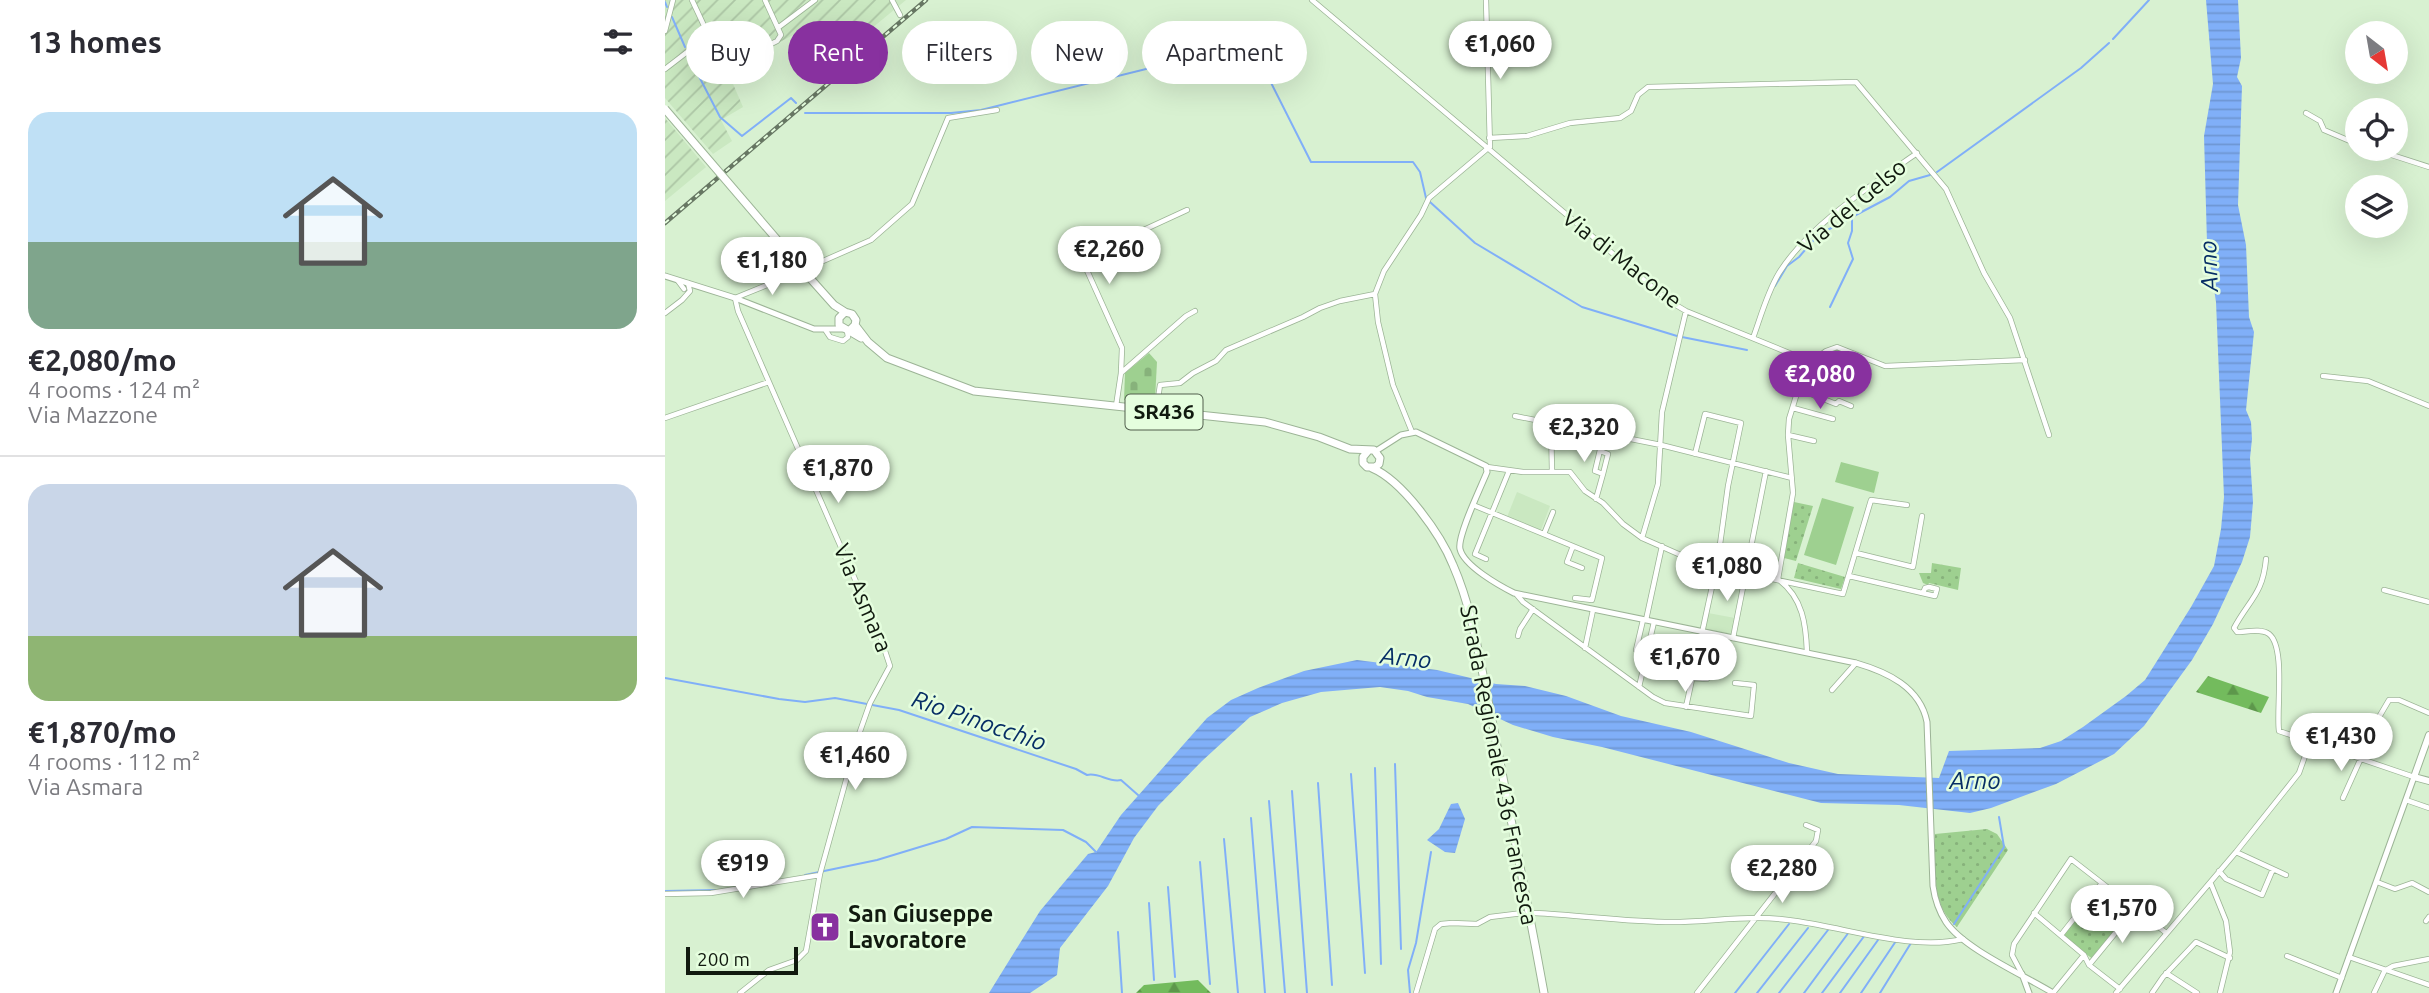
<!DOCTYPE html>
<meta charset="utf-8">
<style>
:root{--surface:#fff;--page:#f7f7f7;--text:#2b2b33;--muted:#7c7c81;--line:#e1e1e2;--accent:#88319f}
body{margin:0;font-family:Ubuntu,sans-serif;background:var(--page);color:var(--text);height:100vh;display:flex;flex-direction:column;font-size:26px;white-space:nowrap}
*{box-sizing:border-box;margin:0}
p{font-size:23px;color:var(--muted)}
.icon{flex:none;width:38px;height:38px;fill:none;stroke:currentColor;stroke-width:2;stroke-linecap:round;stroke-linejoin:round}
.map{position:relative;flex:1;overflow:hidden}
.panel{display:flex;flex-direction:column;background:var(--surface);width:665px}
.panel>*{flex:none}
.hud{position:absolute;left:21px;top:21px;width:665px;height:63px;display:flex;gap:14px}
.needle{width:46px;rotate:149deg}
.tools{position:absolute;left:1680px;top:21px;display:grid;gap:14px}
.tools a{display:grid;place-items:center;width:63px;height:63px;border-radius:50%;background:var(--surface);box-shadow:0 7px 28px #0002;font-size:35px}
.scale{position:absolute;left:21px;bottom:18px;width:112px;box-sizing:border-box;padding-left:7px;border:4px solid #111a0f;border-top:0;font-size:19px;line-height:24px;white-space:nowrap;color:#111a0f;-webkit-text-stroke:5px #e5fede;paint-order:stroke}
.price{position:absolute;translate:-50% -60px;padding:0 16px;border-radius:24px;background:#fff;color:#222;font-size:23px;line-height:46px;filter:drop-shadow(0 2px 4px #0008)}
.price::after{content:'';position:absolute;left:50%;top:42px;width:21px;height:16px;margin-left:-10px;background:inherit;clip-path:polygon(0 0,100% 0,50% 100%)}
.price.current{background:var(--accent);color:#fff}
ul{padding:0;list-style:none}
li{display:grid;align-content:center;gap:14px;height:371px;padding:0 28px}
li+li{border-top:2px solid var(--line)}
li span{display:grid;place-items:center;height:217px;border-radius:21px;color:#555}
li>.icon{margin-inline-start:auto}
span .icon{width:126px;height:126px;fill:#fffc;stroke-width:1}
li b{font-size:30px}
h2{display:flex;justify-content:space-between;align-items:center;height:84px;padding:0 28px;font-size:30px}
.pill{padding:0 24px;border-radius:32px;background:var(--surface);box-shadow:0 7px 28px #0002;font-size:24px;line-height:63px}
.pill.current{background:var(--accent);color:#fff}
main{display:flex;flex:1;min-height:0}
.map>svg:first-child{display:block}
.built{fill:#cae8c1}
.industrial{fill:url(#industrial-furrows)}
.grass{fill:url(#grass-dots)}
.forest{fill:url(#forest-firs)}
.cemetery{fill:url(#cemetery-stones)}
.pitch{fill:#9ed090}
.water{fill:url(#water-rules)}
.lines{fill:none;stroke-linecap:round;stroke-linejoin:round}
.stream{stroke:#80aff8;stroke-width:2}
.minor-casing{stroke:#9cb496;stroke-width:6}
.tertiary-casing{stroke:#9cb496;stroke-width:7}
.secondary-casing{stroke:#9cb496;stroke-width:8}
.primary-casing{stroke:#9cb496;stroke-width:9}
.minor{stroke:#fff;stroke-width:4.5}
.tertiary{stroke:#fff;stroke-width:5}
.secondary{stroke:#fff;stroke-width:6}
.primary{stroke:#fff;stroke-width:7}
.rail-casing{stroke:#677763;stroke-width:4.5}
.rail{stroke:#e5fede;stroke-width:2;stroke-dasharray:5;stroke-linecap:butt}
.primary-bridge-casing{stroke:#9cb496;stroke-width:9;stroke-linecap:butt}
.primary-bridge{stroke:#fff;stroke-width:7}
.labels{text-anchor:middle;stroke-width:5;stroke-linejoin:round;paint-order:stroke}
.shield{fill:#e5fede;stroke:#515e4d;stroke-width:2}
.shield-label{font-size:21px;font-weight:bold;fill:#111a0f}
.street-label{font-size:23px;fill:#111a0f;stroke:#e5fede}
.poi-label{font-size:23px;font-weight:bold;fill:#111a0f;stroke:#e5fede;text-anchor:start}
.water-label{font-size:24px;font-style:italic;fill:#072e65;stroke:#e5fede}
</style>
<main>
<section class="panel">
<h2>13 homes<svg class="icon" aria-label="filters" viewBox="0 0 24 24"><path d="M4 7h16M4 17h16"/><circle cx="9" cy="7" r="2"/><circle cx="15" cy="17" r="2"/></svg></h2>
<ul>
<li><span style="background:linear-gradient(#bfe0f5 60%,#7fa58c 0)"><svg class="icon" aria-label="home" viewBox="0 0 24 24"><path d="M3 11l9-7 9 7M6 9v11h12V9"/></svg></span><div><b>€2,080/mo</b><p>4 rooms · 124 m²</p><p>Via Mazzone</p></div></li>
<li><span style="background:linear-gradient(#c9d6e8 70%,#8fb573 0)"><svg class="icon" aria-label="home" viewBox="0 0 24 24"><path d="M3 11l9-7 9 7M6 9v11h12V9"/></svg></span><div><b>€1,870/mo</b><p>4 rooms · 112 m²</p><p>Via Asmara</p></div></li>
</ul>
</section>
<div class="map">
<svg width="1764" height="993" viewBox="0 0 1764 993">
<defs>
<pattern id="industrial-furrows" width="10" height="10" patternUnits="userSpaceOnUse" patternTransform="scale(1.75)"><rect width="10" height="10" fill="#cae8c1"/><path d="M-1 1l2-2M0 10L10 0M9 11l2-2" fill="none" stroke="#acc6a5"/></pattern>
<pattern id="grass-dots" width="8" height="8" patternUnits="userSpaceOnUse" patternTransform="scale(1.75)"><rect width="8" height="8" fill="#9ed090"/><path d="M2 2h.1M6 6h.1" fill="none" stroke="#87b27b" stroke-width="1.8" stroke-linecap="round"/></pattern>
<pattern id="forest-firs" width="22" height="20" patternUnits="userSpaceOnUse" patternTransform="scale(1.75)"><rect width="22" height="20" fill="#73bb5d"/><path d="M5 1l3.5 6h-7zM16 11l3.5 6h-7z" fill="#5d974b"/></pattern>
<pattern id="cemetery-stones" width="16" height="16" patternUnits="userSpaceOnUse" patternTransform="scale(1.75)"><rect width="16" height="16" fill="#9ed090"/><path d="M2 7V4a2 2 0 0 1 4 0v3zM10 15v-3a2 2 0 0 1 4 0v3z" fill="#87b27b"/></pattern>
<pattern id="water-rules" width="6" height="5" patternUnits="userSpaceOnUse" patternTransform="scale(1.75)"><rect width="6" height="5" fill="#80aff8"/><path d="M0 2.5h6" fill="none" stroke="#6e96d3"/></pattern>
</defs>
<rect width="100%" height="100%" fill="#d8f1d1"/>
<!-- built -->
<path class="built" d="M 852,492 L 885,506 L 876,530 L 842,517 Z
M 1043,613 L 1070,618 L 1067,634 L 1040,629 Z"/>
<!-- industrial -->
<path class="industrial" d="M 0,0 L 241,0 L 149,76 L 130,34 L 62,70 L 78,107 L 56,120 L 67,141 L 48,154 L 0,98 Z
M 0,118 L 41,167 L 0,201 Z"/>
<!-- grass -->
<path class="grass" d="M 1129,502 L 1148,506 L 1131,561 L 1119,558 Z
M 1133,563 L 1180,577 L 1176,589 L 1129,578 Z
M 1267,563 L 1296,568 L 1293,590 L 1264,583 L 1263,585 L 1258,583 L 1254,573 L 1266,573 Z
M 1322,829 L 1332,834 L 1343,850 L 1292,927 C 1265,905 1270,866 1270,834 Z
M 1437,883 L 1470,909 L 1429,960 L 1396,935 Z"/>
<!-- forest -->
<path class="forest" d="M 1543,676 L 1604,697 L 1596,713 L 1531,692 Z
M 533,980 L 546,993 L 471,993 L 479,985 Z"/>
<!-- cemetery -->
<path class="cemetery" d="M 484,353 L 492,362 L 490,400 L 459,400 L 460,373 Z"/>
<!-- pitch -->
<path class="pitch" d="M 1176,462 L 1214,472 L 1209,493 L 1170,482 Z
M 1157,498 L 1189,507 L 1171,565 L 1139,555 Z"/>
<!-- water -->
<path class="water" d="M 1541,0 L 1573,0 L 1576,58 L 1572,77 L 1577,86 L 1573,205 L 1581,245 L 1584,317 L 1589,332 L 1581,410 L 1586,422 L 1587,439 L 1585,458 L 1588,502 L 1585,537 L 1577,562 L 1548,624 L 1527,660 L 1479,726 L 1449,754 L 1391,784 L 1326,808 L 1305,813 L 1234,805 L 1156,803 L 937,747 L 888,737 L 848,725 L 803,704 L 762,697 L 743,691 L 715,687 L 656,692 L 617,703 L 585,717 L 537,761 L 493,806 L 469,838 L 443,886 L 395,948 L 392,975 L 365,993 L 324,993 L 375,911 L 423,854 L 431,852 L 456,815 L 542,718 L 566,700 L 593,688 L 639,671 L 692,660 L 772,670 L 831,684 L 860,686 L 901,696 L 956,716 L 1026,732 L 1124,763 L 1173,774 L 1274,778 L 1284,751 L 1375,748 L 1396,741 L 1418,727 L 1461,696 L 1480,680 L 1526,607 L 1549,566 L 1556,529 L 1559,497 L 1551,302 L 1542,243 L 1539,136 L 1548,84 Z
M 793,803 L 800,819 L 790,853 L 780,852 L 762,840 L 774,829 L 786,804 Z"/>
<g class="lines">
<!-- stream -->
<path class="stream" d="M 0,2 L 2,7
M 7,17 L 20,47
M 1448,39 L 1484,0
M 25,59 L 55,117 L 77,136 L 126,98 L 131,103
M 140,113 L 286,113 L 316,110 L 586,43 L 646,162 L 748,162 L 755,172 L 761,198
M 1272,172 L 1416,68 L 1444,43
M 765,202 L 810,243 L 917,307 L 1012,336
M 1110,286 L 1122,266 L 1134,257 L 1153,235 L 1225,197 L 1244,181 L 1265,175
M 1165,307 L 1188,259 L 1183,243 L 1187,231 L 1187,219
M 1017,337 L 1082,350
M 0,678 L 114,699 L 140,702 L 170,698 L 234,710 L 411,769 L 422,775 C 434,772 444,783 456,780 L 473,795
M 730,764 L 736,949
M 710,768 L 716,964
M 686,774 L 700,973
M 653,783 L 667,985
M 627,791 L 642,993
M 604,801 L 620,993
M 586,818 L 600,993
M 559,839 L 573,993
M 535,862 L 545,984
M 140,875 L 212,860 L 281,839 L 307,827 L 398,830 L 421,842 L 431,852
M 503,887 L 510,977
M 0,891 L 51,890
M 484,903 L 489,980
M 1289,924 L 1339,847 L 1334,817
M 453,932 L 457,993
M 745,993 L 743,970 L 751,943 L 766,852
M 1070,993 L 1124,924
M 1092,993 L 1143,928
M 1114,993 L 1163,930
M 1139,993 L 1184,932
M 1157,993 L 1200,935
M 1175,993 L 1213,940
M 1196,993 L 1231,941
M 1215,993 L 1246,943"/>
<!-- minor casing -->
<g class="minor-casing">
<path id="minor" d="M 27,0 L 56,62 L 64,65 L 112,41 L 116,35 L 100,0
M 227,0 L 235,15
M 647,0 L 1004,301 L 1021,311 L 1134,357 L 1137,359 L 1140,367
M 821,0 L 825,147 L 822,149
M 114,27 L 150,0
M 0,31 L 8,0
M 0,69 L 43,36
M 1641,113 L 1655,121 L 1659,130 L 1692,144
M 283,118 L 332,110
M 824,138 L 862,136 L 905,123 L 955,118 L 966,111 L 973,95 L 983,87 L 1191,82 L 1281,189 L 1319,273 L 1345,318 L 1384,435
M 1708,149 L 1764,167
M 142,268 L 206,240 L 247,204 L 283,118
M 13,281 L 19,289
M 0,313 L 17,300 L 25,291 L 23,283
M 161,331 L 165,337 L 178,341 L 183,337 L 182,331
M 1088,338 C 1096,316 1102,293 1114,273 C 1143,226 1208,184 1252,153
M 456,373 L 521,316 L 530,311
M 1658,376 L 1703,381 L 1764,406
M 1133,389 L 1171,404 L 1174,401 L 1186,406
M 451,406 L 456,373 L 457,348 L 420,266 L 420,257 L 522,210
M 478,408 L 478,405 L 492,405 L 495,385 L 515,383 L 528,373 L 551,361 L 561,350 L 638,317 L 655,308 L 675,301 L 710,294
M 1128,408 L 1168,419
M 850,416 L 996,445 L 1127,478
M 0,418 L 104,382
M 886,422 L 887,472
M 747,432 L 728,385 L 713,322 L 710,294 L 719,271 L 756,215 L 764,198 L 822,149
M 1123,435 L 1149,441
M 935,451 L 943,454 L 938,474
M 822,467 L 858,472 L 905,472 L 920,491 L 938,503 L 958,524 L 977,538 L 1027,560 L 1051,567 L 1178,594 L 1206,500 L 1242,505
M 931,499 L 938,474 L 930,471 L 939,433
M 808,505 L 937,558 L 927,600 L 910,598
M 879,534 L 888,512
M 977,538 L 993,484 L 997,412 L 1021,311
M 1054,545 L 1085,551
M 908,546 L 902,562 L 917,568
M 1191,553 L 1248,567 L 1257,516
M 821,559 L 810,554 L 844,471
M 1601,559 C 1598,594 1584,600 1569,628 L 1572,632 C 1581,632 1596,628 1604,634 C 1621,647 1611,711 1614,731 L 1749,777
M 1184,576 L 1270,596 L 1272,589 L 1264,587 L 1260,588 L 1258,593
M 1113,579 L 1128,493 L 1123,435 L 1124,419 L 1140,367 L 1161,351 L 1172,347 L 1220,366 L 1360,360
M 1114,580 C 1138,598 1141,625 1142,652
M 1719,590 L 1764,602
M 852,595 L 858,602 L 988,697 L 1000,703 L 1086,716 L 1089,685 L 1070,683
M 978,620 L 971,650 L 981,653
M 981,620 L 997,546
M 853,636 L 855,629 L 868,609
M 1068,638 L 1101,471
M 920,648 L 928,610
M 1026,678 L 1042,679 L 1047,650 L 1060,653
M 974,687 L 989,622
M 1167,690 L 1191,663
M 1021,707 L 1053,559 L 1063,486 L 1076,423 L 1040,414 L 1030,454
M 1707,729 L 1724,700 L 1734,700 L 1764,713
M 1678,798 L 1696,758
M 1741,800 L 1764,808
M 1571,852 L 1621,875
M 1554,871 L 1561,879 L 1597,895 L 1608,869
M 1712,882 L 1730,889 L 1747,883 L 1764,892
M 1546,884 L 1561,921 L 1565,952 L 1555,993
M 0,894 L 46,893 L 155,875
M 869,913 C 915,915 961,922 1007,922 C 1036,922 1064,918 1092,918 C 1156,917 1238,954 1298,939
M 1369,913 L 1419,955 L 1424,965 L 1455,989
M 1761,921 L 1764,917
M 1396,935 L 1437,883
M 1622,956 L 1677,978
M 1684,957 L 1764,985
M 1424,965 L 1484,892
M 1721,970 L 1728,966 L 1764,959
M 1501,973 L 1532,993
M 1357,974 L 1347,955 L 1349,944 L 1406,859 L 1500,932
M 75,993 L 104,970 L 132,960 L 141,951 L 155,874 L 193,737 L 205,703 L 225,666 L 216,639 L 73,311 L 70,298 L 134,272
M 751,993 L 770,929 L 776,924 L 787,923 L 812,924 L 825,917 L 858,913
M 1032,993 L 1151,841 L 1153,830 L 1141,825
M 1388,993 L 1419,955
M 1451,993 L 1571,852 L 1634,773 L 1645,742
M 1487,993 L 1498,977 L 1531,942 L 1565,958
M 1709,993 L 1720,970"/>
</g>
<!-- tertiary casing -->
<g class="tertiary-casing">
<path id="tertiary" d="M 0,276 L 70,298 L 149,329 L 178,329
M 711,451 L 736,435 L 751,432 L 821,466 L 822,472 C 816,487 792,536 795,549 C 799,566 835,586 849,593 L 1191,663 C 1222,672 1255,687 1262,722 L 1268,886 C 1270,900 1273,910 1281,922 C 1299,949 1359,975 1388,993
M 1357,974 L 1364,993
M 1671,993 L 1749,777"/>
</g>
<!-- secondary casing -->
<g class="secondary-casing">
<path id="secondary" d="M 1764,735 L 1749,777 L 1764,781"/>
</g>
<!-- primary casing -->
<g class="primary-casing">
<path id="primary" d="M 144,277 L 169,305 L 180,312
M 190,325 L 203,342 L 222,358 L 309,391 L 600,422 L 654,437 L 685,449 L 709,450 L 715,458 L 714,464 L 710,467 L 702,467 L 698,463 L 698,457 L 703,451
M 185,330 L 190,325 L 191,320 L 187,314 L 180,312 L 174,318 L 174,325 L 196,338
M 707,468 C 738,481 776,535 788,565 C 809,613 815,664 826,715 C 844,807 862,900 879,993"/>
</g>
<!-- minor -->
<use href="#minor" class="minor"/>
<!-- tertiary -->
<use href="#tertiary" class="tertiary"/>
<!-- secondary -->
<use href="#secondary" class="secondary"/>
<!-- primary -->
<use href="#primary" class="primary"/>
<!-- rail casing -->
<g class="rail-casing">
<path id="rail" d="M 0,223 L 261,0"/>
</g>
<!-- rail -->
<use href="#rail" class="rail"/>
<!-- primary-bridge casing -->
<g class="primary-bridge-casing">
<path id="primary-bridge" d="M 0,109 L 144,277"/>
</g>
<!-- primary-bridge -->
<use href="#primary-bridge" class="primary-bridge"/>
</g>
<!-- icons -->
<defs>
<g id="church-square" transform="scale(1.575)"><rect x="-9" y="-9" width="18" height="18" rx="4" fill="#88319f" stroke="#e5fede"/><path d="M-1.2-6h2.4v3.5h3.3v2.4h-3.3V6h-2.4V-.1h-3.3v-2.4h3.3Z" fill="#fff"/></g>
</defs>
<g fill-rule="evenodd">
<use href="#church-square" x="160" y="927"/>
</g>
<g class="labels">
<!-- shield labels -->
<rect class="shield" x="460.5" y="394.5" width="77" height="35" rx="5"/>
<g class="shield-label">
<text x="499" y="419">SR436</text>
</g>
<!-- street labels -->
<g class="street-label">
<text transform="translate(1187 206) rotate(-40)" y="8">Via del Gelso</text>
<text transform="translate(957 259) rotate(38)" y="8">Via di Macone</text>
<text transform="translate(198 598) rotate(67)" y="8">Via Asmara</text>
<text transform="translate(834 765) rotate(79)" y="8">Strada Regionale 436 Francesca</text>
</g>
<!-- poi labels -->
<g class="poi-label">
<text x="183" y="922">San Giuseppe<tspan x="183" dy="26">Lavoratore</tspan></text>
</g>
<!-- water labels -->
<g class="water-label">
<text transform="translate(1544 266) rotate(-92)" y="8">Arno</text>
<text transform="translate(741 658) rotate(6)" y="8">Arno</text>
<text transform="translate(314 721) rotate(19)" y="8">Rio Pinocchio</text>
<text x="1310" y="789">Arno</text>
</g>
</g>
</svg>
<div class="tools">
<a><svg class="needle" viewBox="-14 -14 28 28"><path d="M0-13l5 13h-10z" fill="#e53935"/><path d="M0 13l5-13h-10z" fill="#7c7c81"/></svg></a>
<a><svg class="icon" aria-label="locate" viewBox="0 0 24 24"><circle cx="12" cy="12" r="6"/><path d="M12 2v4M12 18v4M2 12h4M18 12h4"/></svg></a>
<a><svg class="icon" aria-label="layers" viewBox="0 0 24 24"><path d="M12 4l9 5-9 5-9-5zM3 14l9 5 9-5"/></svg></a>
</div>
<div class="scale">200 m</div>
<b class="price" style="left:835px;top:81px">€1,060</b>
<b class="price" style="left:444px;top:286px">€2,260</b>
<b class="price" style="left:107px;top:297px">€1,180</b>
<b class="price current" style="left:1155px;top:411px">€2,080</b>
<b class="price" style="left:919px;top:464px">€2,320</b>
<b class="price" style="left:173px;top:505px">€1,870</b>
<b class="price" style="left:1062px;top:603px">€1,080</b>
<b class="price" style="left:1020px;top:694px">€1,670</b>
<b class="price" style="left:1676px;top:773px">€1,430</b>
<b class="price" style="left:190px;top:792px">€1,460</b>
<b class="price" style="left:78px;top:900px">€919</b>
<b class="price" style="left:1117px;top:905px">€2,280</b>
<b class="price" style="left:1457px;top:945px">€1,570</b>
<div class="hud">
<a class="pill">Buy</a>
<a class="pill current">Rent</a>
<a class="pill">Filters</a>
<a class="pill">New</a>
<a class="pill">Apartment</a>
</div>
</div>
</main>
